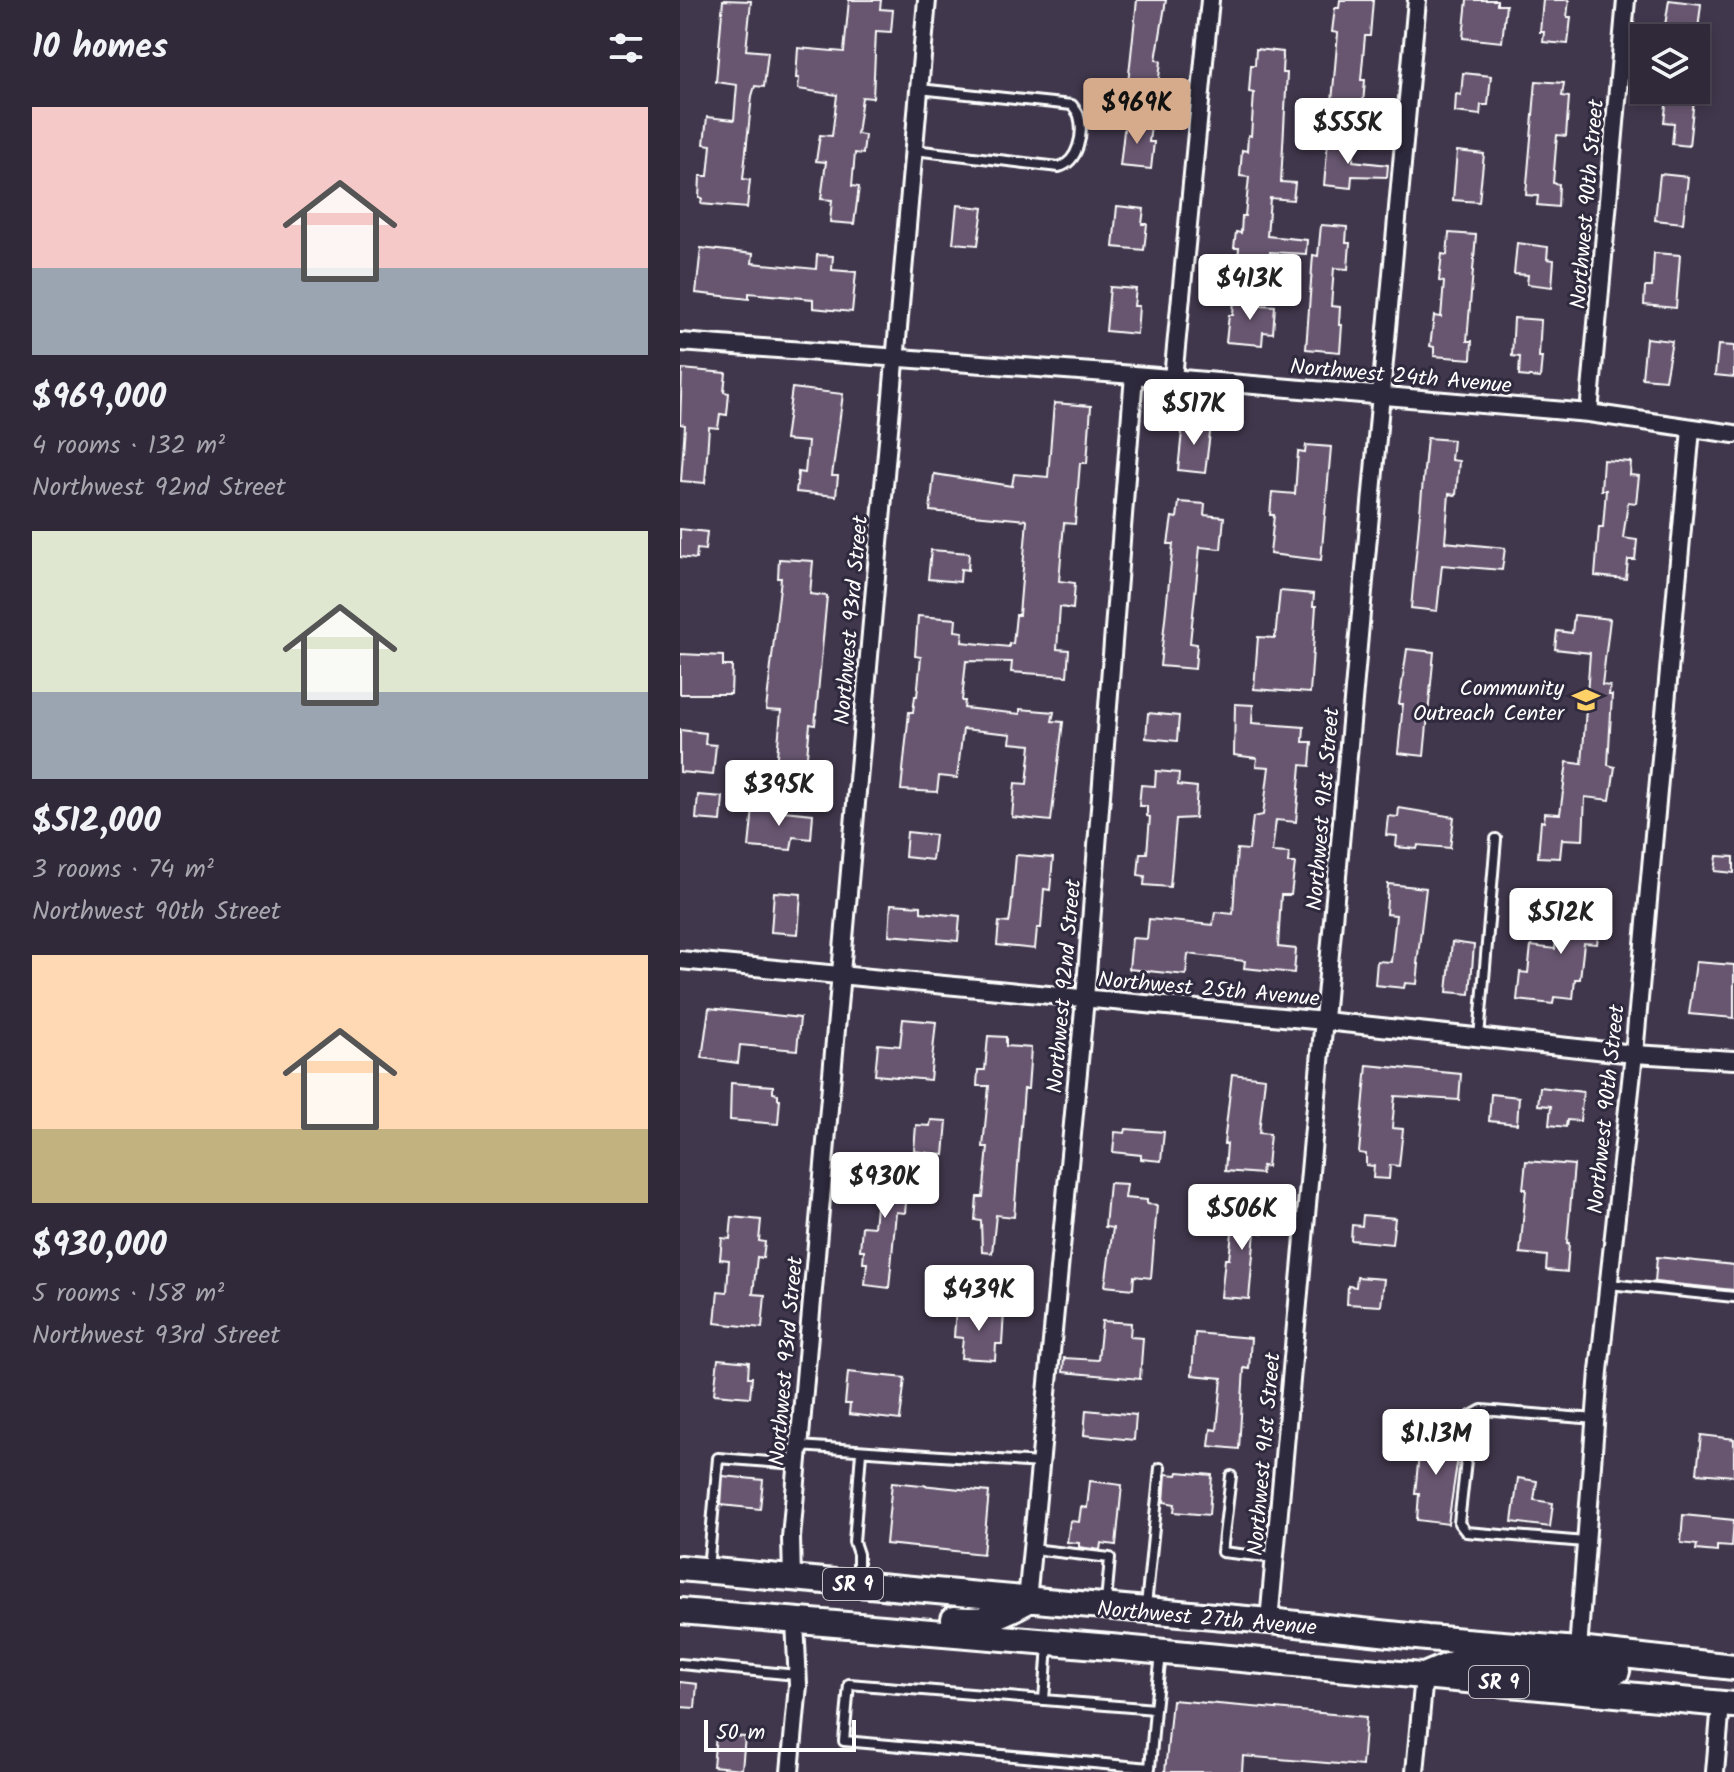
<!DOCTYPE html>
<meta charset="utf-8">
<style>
:root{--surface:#302939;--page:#383141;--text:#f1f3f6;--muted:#a8a6ae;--line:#4b4553;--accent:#d6ab8b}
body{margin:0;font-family:Kalam,sans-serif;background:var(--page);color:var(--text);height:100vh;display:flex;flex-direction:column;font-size:30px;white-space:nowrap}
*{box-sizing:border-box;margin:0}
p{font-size:26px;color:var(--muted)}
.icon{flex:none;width:44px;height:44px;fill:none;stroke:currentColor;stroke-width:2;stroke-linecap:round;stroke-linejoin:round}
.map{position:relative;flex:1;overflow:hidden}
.panel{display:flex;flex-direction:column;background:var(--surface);width:680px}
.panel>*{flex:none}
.tools{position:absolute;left:950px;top:24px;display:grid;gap:16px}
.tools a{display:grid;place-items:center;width:80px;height:80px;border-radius:0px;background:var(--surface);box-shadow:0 4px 12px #0003,0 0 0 2px var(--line);font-size:40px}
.scale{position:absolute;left:24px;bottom:20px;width:152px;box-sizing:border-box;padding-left:8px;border:4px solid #fff;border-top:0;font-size:22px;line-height:28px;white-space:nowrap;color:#fff;-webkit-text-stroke:6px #2f2a3d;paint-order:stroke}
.price{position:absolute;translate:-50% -68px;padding:0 18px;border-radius:8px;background:#fff;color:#222;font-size:26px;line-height:52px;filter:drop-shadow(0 2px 4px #0008)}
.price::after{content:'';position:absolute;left:50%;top:48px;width:24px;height:18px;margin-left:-12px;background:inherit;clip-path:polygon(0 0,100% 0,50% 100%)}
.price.current{background:var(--accent);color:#111}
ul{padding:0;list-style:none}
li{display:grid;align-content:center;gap:16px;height:424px;padding:0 32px}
li span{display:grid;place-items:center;height:248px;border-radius:0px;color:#555}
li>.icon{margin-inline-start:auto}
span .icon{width:144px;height:144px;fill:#fffc;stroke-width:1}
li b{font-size:34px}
h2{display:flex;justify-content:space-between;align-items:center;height:96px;padding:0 32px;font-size:34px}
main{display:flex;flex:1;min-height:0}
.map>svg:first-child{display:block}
.building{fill:#685670;stroke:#fff;stroke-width:2}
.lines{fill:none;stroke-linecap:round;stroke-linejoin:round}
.lane-casing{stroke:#fff;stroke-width:14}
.street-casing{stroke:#fff;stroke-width:22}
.primary-casing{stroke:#fff;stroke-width:30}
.lane{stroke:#2f2a3d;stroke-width:8}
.street{stroke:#2f2a3d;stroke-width:16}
.primary{stroke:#2f2a3d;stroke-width:24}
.labels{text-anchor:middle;stroke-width:6;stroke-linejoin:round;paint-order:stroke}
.shield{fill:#2f2a3d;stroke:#c1bfc5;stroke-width:2}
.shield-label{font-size:20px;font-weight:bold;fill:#fff}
.street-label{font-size:22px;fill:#fff;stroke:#2f2a3d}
.poi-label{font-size:22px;fill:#fff;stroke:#2f2a3d;text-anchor:end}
</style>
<main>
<section class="panel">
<h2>10 homes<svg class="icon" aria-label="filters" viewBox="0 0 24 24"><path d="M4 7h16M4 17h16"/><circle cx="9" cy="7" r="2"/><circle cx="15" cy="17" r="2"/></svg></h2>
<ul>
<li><span style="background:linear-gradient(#f6c9c9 65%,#9aa5b1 0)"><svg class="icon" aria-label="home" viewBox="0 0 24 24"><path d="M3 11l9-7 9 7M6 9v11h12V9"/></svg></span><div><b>$969,000</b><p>4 rooms · 132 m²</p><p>Northwest 92nd Street</p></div></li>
<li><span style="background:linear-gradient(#dfe7d0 65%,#9aa5b1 0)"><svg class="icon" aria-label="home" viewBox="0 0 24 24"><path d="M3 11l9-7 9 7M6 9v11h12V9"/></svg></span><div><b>$512,000</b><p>3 rooms · 74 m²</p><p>Northwest 90th Street</p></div></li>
<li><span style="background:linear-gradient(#ffd9b3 70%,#c2b280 0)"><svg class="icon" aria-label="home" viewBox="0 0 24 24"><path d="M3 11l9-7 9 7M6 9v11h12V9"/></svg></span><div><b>$930,000</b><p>5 rooms · 158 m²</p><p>Northwest 93rd Street</p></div></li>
</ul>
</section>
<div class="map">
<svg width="1054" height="1772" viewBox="0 0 1054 1772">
<rect width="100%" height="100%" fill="#40374c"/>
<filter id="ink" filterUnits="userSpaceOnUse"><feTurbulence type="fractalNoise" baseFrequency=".0125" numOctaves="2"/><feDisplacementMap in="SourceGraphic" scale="16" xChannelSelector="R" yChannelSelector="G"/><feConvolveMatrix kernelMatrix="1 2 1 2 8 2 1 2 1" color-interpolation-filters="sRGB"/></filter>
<g filter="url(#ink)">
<!-- building -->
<path class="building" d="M 43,0 L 71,1 L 66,50 L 88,52 L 84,87 L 75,86 L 72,96 L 63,179 L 70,180 L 67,208 L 21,204 L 22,198 L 19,198 L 20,176 L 28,176 L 31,145 L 24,144 L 27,117 L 54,120 L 57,85 L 36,82 Z
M 169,0 L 201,0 L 200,9 L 213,10 L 211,32 L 196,31 L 193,98 L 182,97 L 177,134 L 185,135 L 183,154 L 175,153 L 172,186 L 179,187 L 174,224 L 150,222 L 152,200 L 141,199 L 146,162 L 136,161 L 140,135 L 152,136 L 157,95 L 118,89 L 119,78 L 116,78 L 118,48 L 164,52 Z
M 457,0 L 486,0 L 476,60 L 481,61 L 478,86 L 448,83 Z
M 660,0 L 693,0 L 690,36 L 685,36 L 681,80 L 685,80 L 683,104 L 652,102 L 658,33 L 652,32 L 655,8 L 659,8 Z
M 787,0 L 817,0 L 817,5 L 826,5 L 822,42 L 783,38 Z
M 863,0 L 889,0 L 887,17 L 891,17 L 888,44 L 863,42 L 864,32 L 860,32 Z
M 989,0 L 1021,4 L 1017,38 L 983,38 Z
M 576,49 L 603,52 L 602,73 L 607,73 L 601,182 L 615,183 L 613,200 L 590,198 L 587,236 L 627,240 L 626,254 L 590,252 L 590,262 L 558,260 L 559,248 L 554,248 L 556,232 L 561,233 L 562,216 L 565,216 L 569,177 L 560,176 L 562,150 L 567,151 L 568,135 L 571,136 L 574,93 L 569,92 L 571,65 L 575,65 Z
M 783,73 L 811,76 L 808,105 L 801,105 L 800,115 L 775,112 L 776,94 L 781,95 Z
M 856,81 L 884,83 L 882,96 L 889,97 L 886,136 L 877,135 L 873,183 L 879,184 L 878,207 L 857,205 L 858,196 L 846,195 Z
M 988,90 L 1015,90 L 1009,146 L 992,144 L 994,123 L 984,122 Z
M 445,122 L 471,125 L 469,142 L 474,142 L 471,169 L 440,166 Z
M 648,141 L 675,144 L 673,161 L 708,165 L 707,177 L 672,176 L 671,188 L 644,185 Z
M 777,151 L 804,154 L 799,202 L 773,200 Z
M 980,174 L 1008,177 L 1003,223 L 975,220 Z
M 277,205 L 303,208 L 298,245 L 273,243 Z
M 437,206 L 464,209 L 462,224 L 467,224 L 464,250 L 433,247 Z
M 641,225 L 667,227 L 666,243 L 670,243 L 668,269 L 654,268 L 651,306 L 660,307 L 659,325 L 662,325 L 660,352 L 626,349 L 633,255 L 638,256 Z
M 769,233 L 796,235 L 787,341 L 792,341 L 791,359 L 754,356 L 754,347 L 750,346 L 754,316 L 761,317 L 764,282 L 759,281 L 762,254 L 767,255 Z
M 837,243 L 868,247 L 867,259 L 874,260 L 872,287 L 847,284 L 848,275 L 834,274 Z
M 21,248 L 73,254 L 72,263 L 136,269 L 137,255 L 153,256 L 152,270 L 176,272 L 172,312 L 133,308 L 133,299 L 69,293 L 69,299 L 16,293 Z
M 974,253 L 1000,255 L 996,308 L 964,305 L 965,287 L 972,287 Z
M 430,287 L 456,289 L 454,306 L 459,306 L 457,334 L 426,331 Z
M 554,299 L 581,301 L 581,305 L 595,306 L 593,333 L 583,332 L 582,345 L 546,342 L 549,315 L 553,315 Z
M 834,318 L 861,320 L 859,357 L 862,357 L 860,378 L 839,376 L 840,357 L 832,356 Z
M 966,338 L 992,341 L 985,380 L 962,378 Z
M 1038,345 L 1054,346 L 1054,377 L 1035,375 Z
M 2,369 L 46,373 L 44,392 L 49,393 L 47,415 L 40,414 L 38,428 L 29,427 L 25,483 L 1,481 L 5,425 L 0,424 Z
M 112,388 L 163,394 L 152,476 L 158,476 L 156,496 L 116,492 L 118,472 L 125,473 L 128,442 L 105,440 Z
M 374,403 L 411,406 L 407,463 L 400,463 L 395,524 L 384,523 L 379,581 L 395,583 L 393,609 L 380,607 L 377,649 L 389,650 L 387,676 L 331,672 L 332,662 L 286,661 L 282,701 L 285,701 L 284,708 L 340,714 L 340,709 L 374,712 L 372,721 L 383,722 L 371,821 L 332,817 L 335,783 L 347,784 L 351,745 L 330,743 L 331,734 L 283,729 L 277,778 L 259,776 L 257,792 L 221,790 L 229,712 L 233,712 L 235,696 L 237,696 L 241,657 L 235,656 L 238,616 L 276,619 L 275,631 L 283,632 L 282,642 L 329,647 L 329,643 L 333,644 L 336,615 L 339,615 L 347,520 L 250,511 L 254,474 L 332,486 L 334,474 L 368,477 Z
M 503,422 L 531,425 L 525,473 L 498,470 Z
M 747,438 L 773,440 L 771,460 L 779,461 L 776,495 L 769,494 L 765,542 L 825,548 L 822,570 L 762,565 L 757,611 L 731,608 Z
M 626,445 L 651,447 L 641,560 L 590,554 L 594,515 L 590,515 L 592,492 L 615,494 L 618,452 L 625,453 Z
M 923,460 L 951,462 L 950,475 L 959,476 L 956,503 L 948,502 L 943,538 L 957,540 L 955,560 L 948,560 L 946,579 L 915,576 L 919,527 L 923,527 L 926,490 L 921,490 Z
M 499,502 L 525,504 L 524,515 L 544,517 L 541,549 L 520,547 L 510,643 L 517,644 L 515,669 L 480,666 L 493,544 L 488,544 L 492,517 L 497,518 Z
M 0,529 L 27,532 L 25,550 L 17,549 L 16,559 L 0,557 Z
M 251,550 L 289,553 L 288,570 L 281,569 L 280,582 L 248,579 Z
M 99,559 L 133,561 L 130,594 L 147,596 L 135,725 L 130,724 L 126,766 L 131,766 L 130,782 L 95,778 L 101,711 L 86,710 L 101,578 L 98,578 Z
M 600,591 L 634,594 L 633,606 L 636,606 L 630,693 L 574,689 L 578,637 L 595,638 Z
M 894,615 L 930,619 L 922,685 L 930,686 L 929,695 L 932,695 L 928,765 L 935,767 L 930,800 L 905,797 L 903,840 L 882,839 L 880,858 L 858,857 L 861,821 L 864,822 L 865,813 L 880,814 L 887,762 L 902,764 L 910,653 L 875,649 L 877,631 L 892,633 Z
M 727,649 L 754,652 L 744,756 L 718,753 L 723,704 L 719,704 Z
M 0,654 L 43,656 L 43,666 L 52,666 L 51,694 L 0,694 Z
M 555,704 L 573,705 L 572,723 L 624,727 L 623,742 L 632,742 L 630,766 L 621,765 L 616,822 L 596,820 L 592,852 L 609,853 L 608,863 L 615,863 L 611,895 L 601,895 L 598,947 L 616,949 L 614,973 L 564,968 L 565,961 L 508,954 L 506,975 L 449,969 L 452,938 L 467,939 L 469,919 L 533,925 L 535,912 L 553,914 L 557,849 L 569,850 L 573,817 L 583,815 L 589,767 L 576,766 L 577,758 L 554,755 Z
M 468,713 L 499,716 L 497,741 L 466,738 Z
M 0,730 L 26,733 L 25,744 L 36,745 L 33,775 L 0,772 Z
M 476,771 L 499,773 L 498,785 L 517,787 L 515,818 L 496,819 L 490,887 L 464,885 L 465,876 L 458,875 L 460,853 L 467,853 L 470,817 L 467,816 L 467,806 L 459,806 L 461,785 L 475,786 Z
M 18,795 L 43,797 L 41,821 L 16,819 Z
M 73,808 L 133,814 L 131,839 L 113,837 L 111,850 L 69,847 Z
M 719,808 L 774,817 L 770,848 L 738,845 L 737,849 L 716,847 L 717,836 L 706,835 L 708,816 L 718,817 Z
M 227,832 L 255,835 L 252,860 L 225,857 Z
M 336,855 L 373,858 L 370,890 L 364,889 L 361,928 L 357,928 L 355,949 L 317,945 L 319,922 L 329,923 L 331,911 Z
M 1037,856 L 1054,857 L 1054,873 L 1035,871 Z
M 708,884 L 746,888 L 737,964 L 739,964 L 737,984 L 725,983 L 724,988 L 695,985 L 697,961 L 711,962 L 716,915 L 706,914 Z
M 94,892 L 121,894 L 118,934 L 91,932 Z
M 880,902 L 922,906 L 917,944 L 904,943 L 900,979 L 895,979 L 893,999 L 874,997 L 873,1004 L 837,1000 L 840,972 L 848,973 L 851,946 L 875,949 Z
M 211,904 L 241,906 L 241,912 L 280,916 L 278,941 L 209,935 Z
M 772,942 L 794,945 L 790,994 L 767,992 Z
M 1016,962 L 1054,965 L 1054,1018 L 1009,1014 Z
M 29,1008 L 120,1018 L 117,1050 L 60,1045 L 58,1063 L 22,1058 Z
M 223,1019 L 256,1022 L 250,1080 L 195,1075 L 198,1044 L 220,1046 Z
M 308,1036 L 326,1037 L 326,1046 L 351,1048 L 348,1089 L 344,1089 L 334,1217 L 316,1215 L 312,1253 L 302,1252 L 301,1221 L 295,1220 L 297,1197 L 303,1197 L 308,1147 L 303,1147 L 309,1086 L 297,1086 L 298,1070 L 305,1070 Z
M 687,1065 L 781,1074 L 779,1100 L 715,1096 L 712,1128 L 723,1129 L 719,1166 L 710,1165 L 709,1179 L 693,1178 L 694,1166 L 686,1165 L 686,1154 L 679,1153 Z
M 552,1074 L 585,1078 L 579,1133 L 590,1134 L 587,1167 L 582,1166 L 581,1174 L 545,1171 L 547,1144 L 544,1144 Z
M 51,1083 L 93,1086 L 93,1093 L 98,1094 L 98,1099 L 100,1099 L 98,1124 L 50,1120 Z
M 860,1087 L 903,1092 L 900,1121 L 887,1120 L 886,1127 L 869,1125 L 871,1106 L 858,1105 Z
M 811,1094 L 839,1097 L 837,1124 L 809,1121 Z
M 251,1120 L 267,1121 L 264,1155 L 234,1151 L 236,1125 L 250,1126 Z
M 446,1129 L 484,1132 L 481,1161 L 461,1159 L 461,1155 L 433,1152 L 435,1132 L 445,1133 Z
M 199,1158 L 230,1161 L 225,1213 L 216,1212 L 209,1288 L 185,1285 L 187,1263 L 183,1263 L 184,1250 L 180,1250 L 182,1226 L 194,1227 L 197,1196 L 193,1195 Z
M 846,1161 L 894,1165 L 887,1243 L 889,1243 L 887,1272 L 866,1270 L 867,1256 L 840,1253 L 846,1189 L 843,1189 Z
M 429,1183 L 447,1184 L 445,1198 L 467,1200 L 467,1204 L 477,1205 L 471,1278 L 454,1276 L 453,1289 L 425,1286 L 433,1228 L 425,1227 Z
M 555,1206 L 585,1209 L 583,1233 L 575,1232 L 569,1299 L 541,1297 L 545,1259 L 549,1259 Z
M 683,1215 L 715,1218 L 712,1244 L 671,1240 L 672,1225 L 682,1226 Z
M 52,1217 L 81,1220 L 79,1241 L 85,1242 L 83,1258 L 77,1257 L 73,1294 L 85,1295 L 82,1328 L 35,1323 L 38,1291 L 47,1292 L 49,1260 L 40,1259 L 42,1238 L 50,1239 Z
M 977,1257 L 1054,1265 L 1054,1290 L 975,1282 Z
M 677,1277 L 704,1279 L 701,1306 L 667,1304 L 668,1286 L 676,1287 Z
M 276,1308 L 324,1312 L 322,1344 L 316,1344 L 315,1360 L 281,1358 L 283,1338 L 274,1337 Z
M 422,1321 L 451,1323 L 450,1337 L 463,1338 L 460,1379 L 383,1372 L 384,1358 L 418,1360 Z
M 515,1333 L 571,1338 L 569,1369 L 564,1368 L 559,1449 L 529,1446 L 531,1429 L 537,1430 L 542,1378 L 512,1375 Z
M 38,1359 L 69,1362 L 68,1377 L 72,1377 L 70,1397 L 34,1394 Z
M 168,1372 L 225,1378 L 220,1420 L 169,1414 L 170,1404 L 165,1404 Z
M 406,1410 L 456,1415 L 454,1440 L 404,1435 Z
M 741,1433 L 781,1437 L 768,1524 L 737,1520 L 739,1494 L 735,1494 Z
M 1021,1435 L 1054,1439 L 1054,1476 L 1017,1473 Z
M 498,1472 L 532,1475 L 529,1515 L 494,1512 L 495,1504 L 484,1502 L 486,1474 L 497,1475 Z
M 43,1476 L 83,1480 L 80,1509 L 41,1505 Z
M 838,1478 L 857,1481 L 854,1500 L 873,1503 L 870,1527 L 832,1522 Z
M 410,1481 L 442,1485 L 436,1545 L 421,1543 L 420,1550 L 399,1547 L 399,1543 L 387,1542 L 390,1521 L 399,1522 L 401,1507 L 407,1508 Z
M 212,1482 L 309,1492 L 303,1554 L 206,1544 Z
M 1003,1515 L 1054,1520 L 1052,1547 L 1037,1546 L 1037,1552 L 1016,1550 L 1017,1545 L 1001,1543 Z
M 0,1682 L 17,1684 L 15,1708 L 0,1707 Z
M 492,1700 L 686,1717 L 682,1766 L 563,1756 L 562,1772 L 485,1772 Z
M 36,1735 L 65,1737 L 62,1769 L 33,1766 Z"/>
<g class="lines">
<!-- lane casing -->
<g class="lane-casing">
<path id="lane" d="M 234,150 L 379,167 C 398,162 404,134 399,116 C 398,112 394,108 392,105 L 239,89
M 799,1037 L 816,839
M 929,1284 L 1054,1297
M 119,1446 L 360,1463
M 551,1476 L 542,1552 L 595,1558
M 905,1542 L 786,1532 L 779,1523 L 791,1416 L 802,1410 L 916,1419
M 352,1549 L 430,1558 L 426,1602
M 28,1569 L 38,1458 L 117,1464
M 178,1580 L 178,1554 L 174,1542 L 181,1452
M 466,1606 L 480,1468
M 0,1664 L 117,1675
M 169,1684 L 475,1709 L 470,1768 L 164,1741 Z
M 364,1700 L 368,1645
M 475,1709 L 481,1654"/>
</g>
<!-- street casing -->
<g class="street-casing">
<path id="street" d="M 0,342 L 454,375 L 909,413 L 1054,434
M 493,378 L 530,0
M 909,413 L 946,0
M 0,960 L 645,1021 L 954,1054 L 1054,1060
M 112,1579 L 111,1538 L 247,0
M 347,1601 L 405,999 L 454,375
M 589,1621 L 737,0
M 898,1650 L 919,1371 L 954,1054 L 1011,429
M 110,1772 L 118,1685 L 115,1621
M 735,1772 L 744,1676
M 1035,1772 L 1041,1704"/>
</g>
<!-- primary casing -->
<g class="primary-casing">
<path id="primary" d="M 0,1568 L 589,1621 L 747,1638 L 898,1650 L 1054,1667
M 0,1611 L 442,1648 L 1054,1705
M 274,1619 C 307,1623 319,1616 347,1601
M 746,1675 L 789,1657 L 937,1671"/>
</g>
<!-- lane -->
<use href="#lane" class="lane"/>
<!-- street -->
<use href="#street" class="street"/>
<!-- primary -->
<use href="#primary" class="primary"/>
</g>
</g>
<!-- icons -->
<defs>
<g id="school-bare" transform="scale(2.16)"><path d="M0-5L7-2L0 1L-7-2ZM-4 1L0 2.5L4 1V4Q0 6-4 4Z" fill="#ffd166" stroke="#2f2a3d" stroke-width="2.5" paint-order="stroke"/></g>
</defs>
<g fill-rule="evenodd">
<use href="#school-bare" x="906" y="700"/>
</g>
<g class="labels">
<!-- shield labels -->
<g class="shield">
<rect x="143" y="1568" width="60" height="32" rx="6"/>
<rect x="789" y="1666" width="60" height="32" rx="6"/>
</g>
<g class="shield-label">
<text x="173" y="1591">SR 9</text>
<text x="819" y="1689">SR 9</text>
</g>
<!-- street labels -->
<g class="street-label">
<text transform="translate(906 204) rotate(-85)" y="8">Northwest 90th Street</text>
<text transform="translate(721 375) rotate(5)" y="8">Northwest 24th Avenue</text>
<text transform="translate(170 620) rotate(-85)" y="8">Northwest 93rd Street</text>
<text transform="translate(642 809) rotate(-85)" y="8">Northwest 91st Street</text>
<text transform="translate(383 986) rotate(-85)" y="8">Northwest 92nd Street</text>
<text transform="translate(529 988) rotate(5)" y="8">Northwest 25th Avenue</text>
<text transform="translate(925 1109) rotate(-84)" y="8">Northwest 90th Street</text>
<text transform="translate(105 1361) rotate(-85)" y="8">Northwest 93rd Street</text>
<text transform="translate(583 1454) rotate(-85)" y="8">Northwest 91st Street</text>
<text transform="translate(527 1617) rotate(5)" y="8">Northwest 27th Avenue</text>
</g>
<!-- poi labels -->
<g class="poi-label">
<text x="884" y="695">Community<tspan x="884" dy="25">Outreach Center</tspan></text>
</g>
</g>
</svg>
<div class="tools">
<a><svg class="icon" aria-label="layers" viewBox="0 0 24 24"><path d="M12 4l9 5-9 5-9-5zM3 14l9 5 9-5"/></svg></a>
</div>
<div class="scale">50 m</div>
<b class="price current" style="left:457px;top:146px">$969K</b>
<b class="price" style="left:668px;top:166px">$555K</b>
<b class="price" style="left:570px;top:322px">$413K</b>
<b class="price" style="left:514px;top:447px">$517K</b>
<b class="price" style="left:99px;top:828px">$395K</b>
<b class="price" style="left:881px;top:956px">$512K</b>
<b class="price" style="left:205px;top:1220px">$930K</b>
<b class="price" style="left:562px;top:1252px">$506K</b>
<b class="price" style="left:299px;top:1333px">$439K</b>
<b class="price" style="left:756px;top:1477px">$1.13M</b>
</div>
</main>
